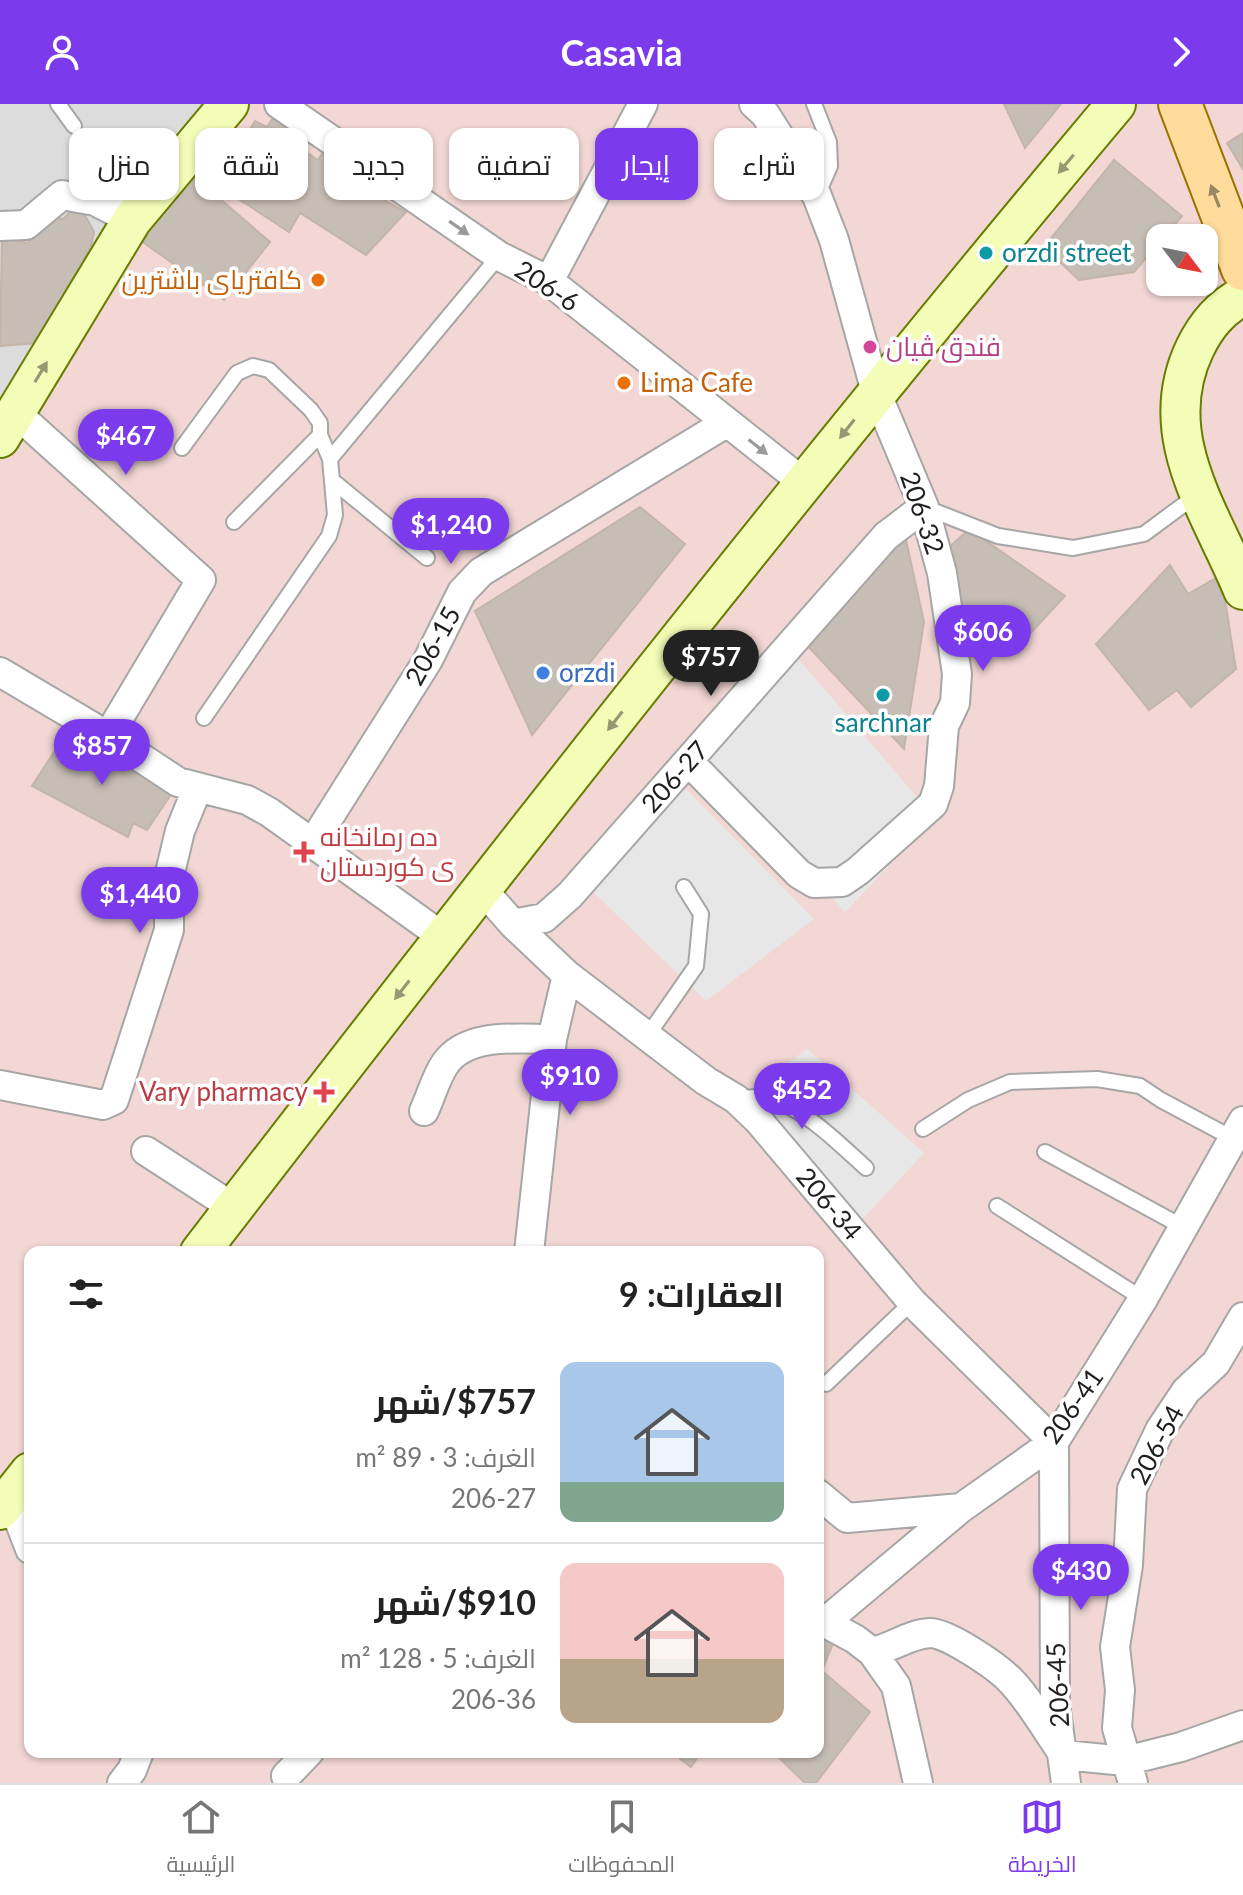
<!DOCTYPE html>
<html lang="ar">
<meta charset="utf-8">
<style>
:root{--surface:#fff;--page:#f6f6f6;--text:#222;--muted:#767676;--line:#e0e0e0;--accent:#7c3aed}
body{margin:0;font-family:Lato,Cairo,sans-serif;background:var(--page);color:var(--text);direction:rtl;height:100vh;display:flex;flex-direction:column;font-size:30px;white-space:nowrap}
*{box-sizing:border-box;margin:0}
p{font-size:26px;color:var(--muted)}
.icon{flex:none;width:44px;height:44px;fill:none;stroke:currentColor;stroke-width:2;stroke-linecap:round;stroke-linejoin:round}
.map{position:relative;flex:1;overflow:hidden;direction:ltr}
.panel{position:absolute;left:24px;top:1142px;width:800px;height:512px;display:flex;flex-direction:column;background:var(--surface);border-radius:16px;box-shadow:0 2px 6px #0004;direction:rtl}
.panel>*{flex:none}
.top-card{position:absolute;left:24px;top:24px;width:800px;height:72px;direction:rtl;display:flex;gap:16px}
.needle{width:52px;rotate:122deg}
.buttons{position:absolute;left:1146px;top:120px;display:grid;gap:16px}
.buttons a{display:grid;place-items:center;width:72px;height:72px;border-radius:16px;background:var(--surface);box-shadow:0 2px 6px #0004;font-size:40px}
.price{position:absolute;translate:-50% -68px;padding:0 18px;border-radius:28px;background:var(--accent);color:#fff;font-size:26px;line-height:52px;filter:drop-shadow(0 2px 4px #0008)}
.price::after{content:'';position:absolute;left:50%;top:48px;width:24px;height:18px;margin-left:-12px;background:inherit;clip-path:polygon(0 0,100% 0,50% 100%)}
.price.active{background:#222;color:#fff}
ul{padding:0;list-style:none}
li{display:flex;align-items:center;gap:24px;height:200px;padding:0 40px}
li+li{border-top:2px solid var(--line)}
li span{display:grid;place-items:center;flex:none;width:224px;height:160px;border-radius:16px;color:#555}
li>.icon{margin-inline-start:auto}
span .icon{width:96px;height:96px;fill:#fffc;stroke-width:1}
li b{font-size:34px}
h2{display:flex;justify-content:space-between;align-items:center;height:96px;padding:0 40px;font-size:34px}
.pill{padding:0 28px;border-radius:16px;background:var(--surface);box-shadow:0 2px 6px #0004;font-size:28px;line-height:72px}
.pill.active{background:var(--accent);color:#fff}
header{display:flex;justify-content:space-between;align-items:center;height:104px;padding:0 40px;background:var(--accent);color:#fff;font-size:36px;font-weight:700}
.tab-bar{display:flex;justify-content:space-around;align-items:center;height:112px;border-top:2px solid var(--line);background:var(--surface);font-size:22px;color:var(--muted)}
.tab-bar a{display:grid;justify-items:center;gap:4px}
.tab-bar .active{color:var(--accent)}
.map>svg:first-child{display:block}
.residential{fill:#dddcdc}
.commercial{fill:#f2d7d4;fill-rule:evenodd}
.parking{fill:#e7e7e7}
.building{fill:#c6bdb4;stroke:#c3b5a7;stroke-width:2}
.lines{fill:none;stroke-linecap:round;stroke-linejoin:round}
.lane-casing{stroke:#a6a6a6;stroke-width:18}
.street-casing{stroke:#a6a6a6;stroke-width:32}
.secondary-casing{stroke:#667d00;stroke-width:42}
.primary-casing{stroke:#9b7300;stroke-width:46}
.lane{stroke:#fff;stroke-width:14}
.street{stroke:#fff;stroke-width:28}
.secondary{stroke:#f4fdb7;stroke-width:38}
.primary{stroke:#ffdb9c;stroke-width:42}
.oneway{fill:#949973}
.oneway2{fill:#9a8664}
.oneway3{fill:#9a9a9a}
.culture-dot{fill:#0f9aa8;stroke:#fff;stroke-width:3}
.food-dot{fill:#e8710a;stroke:#fff;stroke-width:3}
.hotel-dot{fill:#d1479c;stroke:#fff;stroke-width:3}
.shop-dot{fill:#3f7fe0;stroke:#fff;stroke-width:3}
.health-dot{fill:#e0444e;stroke:#fff;stroke-width:3}
.labels{text-anchor:middle;stroke-width:7;stroke-linejoin:round;paint-order:stroke}
.culture-label{font-size:26px;fill:#0d838f;stroke:#fff;text-anchor:start}
.food-label{font-size:26px;fill:#c56008;stroke:#fff;text-anchor:end}
.street-label{font-size:26px;fill:#1f1f1f;stroke:#fff}
.hotel-label{font-size:26px;fill:#b23c85;stroke:#fff;text-anchor:start}
.shop-label{font-size:26px;fill:#366cbe;stroke:#fff;text-anchor:start}
.health-label{font-size:26px;fill:#be3a42;stroke:#fff;text-anchor:start}
</style>
<header><svg class="icon" aria-label="forward" viewBox="0 0 24 24"><path d="M9 5l7 7-7 7"/></svg>Casavia<svg class="icon" aria-label="person" viewBox="0 0 24 24"><circle cx="12" cy="8" r="4"/><path d="M4 21q1-7 8-7t8 7"/></svg></header>
<div class="map">
<svg width="1243" height="1679" viewBox="0 0 1243 1679">
<rect width="100%" height="100%" fill="#f1eee5"/>
<!-- residential -->
<path class="residential" d="M 0,0 L 229,0 L 0,338 Z"/>
<!-- commercial -->
<path class="commercial" d="M 229,0 L 1243,0 L 1243,1679 L 0,1679 L 0,338 ZM 1160,134 L 1204,134 L 1204,178 L 1160,178 ZM 30,1148 L 818,1148 L 818,1648 L 30,1648 Z"/>
<!-- parking -->
<path class="parking" d="M 796,552 L 935,714 L 845,808 L 706,658 Z
M 682,681 L 814,815 L 706,897 L 590,785 Z
M 807,945 L 924,1049 L 857,1121 L 748,989 Z"/>
<!-- building -->
<path class="building" d="M 1004,0 L 1061,0 L 1025,44 Z
M 274,12 L 297,25 L 293,31 L 299,34 L 295,41 L 318,56 L 322,50 L 336,59 L 333,64 L 342,69 L 345,63 L 358,72 L 355,77 L 363,83 L 366,77 L 387,90 L 384,96 L 406,108 L 366,151 L 300,109 L 289,128 L 234,92 L 237,77 L 202,54 L 218,22 L 243,37 L 255,17 L 267,23 Z
M 1243,29 L 1243,65 L 1227,39 Z
M 1114,56 L 1182,112 L 1163,134 L 1160,134 L 1160,138 L 1134,168 L 1079,176 L 1044,143 Z
M 190,69 L 270,138 L 224,196 L 140,136 Z
M 73,105 L 86,113 L 94,128 L 91,143 L 39,239 L 0,242 L 2,133 L 28,139 L 51,113 L 63,115 Z
M 640,403 L 685,440 L 532,631 L 475,507 Z
M 969,425 L 1065,492 L 1014,547 L 962,501 L 958,510 L 944,448 Z
M 896,432 L 906,436 L 924,518 L 904,645 L 804,538 Z
M 1170,461 L 1188,490 L 1221,471 L 1236,565 L 1191,603 L 1177,586 L 1149,606 L 1096,540 Z
M 65,631 L 83,646 L 96,640 L 103,651 L 114,648 L 172,689 L 147,726 L 133,719 L 128,733 L 32,682 Z
M 818,1529 L 834,1537 L 822,1567 L 870,1608 L 816,1679 L 805,1679 L 773,1648 L 818,1648 Z
M 684,1648 L 701,1648 L 691,1663 L 680,1655 Z"/>
<g class="lines">
<!-- lane casing -->
<g class="lane-casing">
<path id="lane" d="M 58,0 L 74,22
M 814,0 L 829,38 L 830,62 L 817,92
M 182,344 L 237,269 L 253,262 L 269,266 L 311,306 L 320,319 L 320,331 L 330,355
M 333,377 L 427,454
M 924,403 L 998,432 L 1073,444 L 1144,430 L 1198,390
M 234,418 L 320,331
M 204,614 L 329,432 L 335,411 L 330,355 L 499,152
M 648,931 L 696,862 L 701,810 L 684,783
M 736,995 C 746,994 759,991 768,994 C 806,1005 838,1039 866,1064
M 923,1025 L 968,996 L 1010,978 L 1097,975 L 1140,982 L 1161,996 L 1232,1034
M 1045,1048 L 1183,1123
M 997,1102 L 1143,1195
M 826,1280 L 912,1198"/>
</g>
<!-- street casing -->
<g class="street-casing">
<path id="street" d="M 279,0 L 499,152 L 549,177 L 804,379
M 0,122 L 26,121 L 62,91 L 95,97 L 132,116
M 549,177 L 643,0
M 16,309 L 201,476 L 108,632
M 0,568 L 108,632 L 178,678 L 247,696 L 269,708 L 443,833
M 689,658 L 799,770 L 814,779 L 842,778 L 858,767 L 933,700 L 939,682 L 944,622 L 955,599 L 957,570 L 942,469 L 924,403 L 876,288 L 834,136 L 817,92 L 765,10 L 754,0
M 312,740 L 428,556 L 462,488 L 481,468 L 726,319
M 482,785 L 513,820 L 567,871 L 706,977 L 736,995 L 758,1016 L 912,1198 L 1054,1338
M 513,820 L 544,814 L 570,791 L 886,432 L 924,403
M 0,981 L 103,1001 L 114,996 L 169,826 L 169,773 L 180,727 L 197,685
M 424,1007 C 431,992 436,973 445,960 C 467,928 518,935 552,935
M 146,1047 L 234,1104
M 529,1148 L 552,935 L 567,871
M 1054,1338 L 1055,1600 L 1066,1679
M 818,1390 L 847,1414 L 961,1404
M 10,1393 L 30,1445
M 818,1515 L 855,1535 L 872,1548 C 892,1544 909,1530 930,1529 C 948,1529 996,1562 1009,1575 C 1027,1592 1049,1630 1064,1651 L 1125,1657 L 1181,1643 L 1243,1621
M 825,1518 L 961,1404 L 1054,1338 L 1143,1195 L 1243,1017
M 872,1548 L 896,1582 L 918,1679
M 286,1672 L 309,1648
M 122,1679 L 132,1666 L 139,1648
M 1133,1679 L 1117,1624 L 1120,1586 L 1115,1543 L 1128,1461 L 1132,1385 L 1160,1326 L 1186,1287 L 1216,1259 L 1243,1213"/>
</g>
<!-- secondary casing -->
<g class="secondary-casing">
<path id="secondary" d="M 1243,192 C 1220,204 1206,221 1195,244 C 1153,331 1211,408 1243,486
M 0,334 L 132,116 L 229,0
M 200,1148 C 499,760 801,375 1116,0
M 0,1406 L 30,1368"/>
</g>
<!-- primary casing -->
<g class="primary-casing">
<path id="primary" d="M 1180,0 L 1243,165"/>
</g>
<!-- lane -->
<use href="#lane" class="lane"/>
<!-- street -->
<use href="#street" class="street"/>
<!-- secondary -->
<use href="#secondary" class="secondary"/>
<!-- primary -->
<use href="#primary" class="primary"/>
</g>
<!-- one-way arrows -->
<defs><path id="oneway-solid" d="M-6-.8H1V-3.2L6.5 0L1 3.2V.8H-6Z" transform="scale(2)"/></defs>
<g class="oneway">
<use href="#oneway-solid" transform="translate(1066 60) rotate(130)"/>
<use href="#oneway-solid" transform="translate(41 268) rotate(-59)"/>
<use href="#oneway-solid" transform="translate(847 325) rotate(128)"/>
<use href="#oneway-solid" transform="translate(615 617) rotate(128)"/>
<use href="#oneway-solid" transform="translate(402 886) rotate(128)"/>
</g>
<use class="oneway2" href="#oneway-solid" transform="translate(1215 92) rotate(-111)"/>
<g class="oneway3">
<use href="#oneway-solid" transform="translate(459 124) rotate(35)"/>
<use href="#oneway-solid" transform="translate(758 343) rotate(38)"/>
</g>
<!-- markers -->
<g class="culture-dot">
<circle cx="986" cy="149" r="8"/>
<circle cx="883" cy="591" r="8"/>
</g>
<g class="food-dot">
<circle cx="318" cy="176" r="8"/>
<circle cx="624" cy="279" r="8"/>
</g>
<circle class="hotel-dot" cx="870" cy="243" r="8"/>
<circle class="shop-dot" cx="543" cy="569" r="8"/>
<g class="health-dot">
<path d="M300 736h8v8h8v8h-8v8h-8v-8h-8v-8h8z"/>
<path d="M320 976h8v8h8v8h-8v8h-8v-8h-8v-8h8z"/>
</g>
<g class="labels">
<!-- culture labels -->
<g class="culture-label">
<text x="1002" y="158">orzdi street</text>
<text x="883" y="628" text-anchor="middle">sarchnar</text>
</g>
<!-- food labels -->
<g class="food-label">
<text x="302" y="185">كافترياى باشترين</text>
<text x="640" y="288" text-anchor="start">Lima Cafe</text>
</g>
<!-- street labels -->
<g class="street-label">
<text transform="translate(547 182) rotate(33)" y="9">206-6</text>
<text transform="translate(922 409) rotate(71)" y="9">206-32</text>
<text transform="translate(433 542) rotate(-61)" y="9">206-15</text>
<text transform="translate(675 673) rotate(-48)" y="9">206-27</text>
<text transform="translate(829 1100) rotate(50)" y="9">206-34</text>
<text transform="translate(1073 1302) rotate(-55)" y="9">206-41</text>
<text transform="translate(1157 1341) rotate(-62)" y="9">206-54</text>
<text transform="translate(1058 1581) rotate(-93)" y="9">206-45</text>
</g>
<!-- hotel labels -->
<g class="hotel-label">
<text x="886" y="252">فندق ڤيان</text>
</g>
<!-- shop labels -->
<g class="shop-label">
<text x="559" y="578">orzdi</text>
</g>
<!-- health labels -->
<g class="health-label">
<text x="320" y="742">ده رمانخانه<tspan x="320" dy="30">ی کوردستان</tspan></text>
<text x="308" y="997" text-anchor="end">Vary pharmacy</text>
</g>
</g>
</svg>
<div class="buttons">
<a><svg class="needle" viewBox="-14 -14 28 28"><path d="M0-13l5 13h-10z" fill="#e53935"/><path d="M0 13l5-13h-10z" fill="#767676"/></svg></a>
</div>
<b class="price" style="left:126px;top:373px">$467</b>
<b class="price" style="left:451px;top:462px">$1,240</b>
<b class="price" style="left:983px;top:569px">$606</b>
<b class="price active" style="left:711px;top:594px">$757</b>
<b class="price" style="left:102px;top:683px">$857</b>
<b class="price" style="left:140px;top:831px">$1,440</b>
<b class="price" style="left:570px;top:1013px">$910</b>
<b class="price" style="left:802px;top:1027px">$452</b>
<b class="price" style="left:1081px;top:1508px">$430</b>
<div class="top-card">
<a class="pill">شراء</a>
<a class="pill active">إيجار</a>
<a class="pill">تصفية</a>
<a class="pill">جديد</a>
<a class="pill">شقة</a>
<a class="pill">منزل</a>
</div>
<section class="panel">
<h2>العقارات: 9<svg class="icon" aria-label="filters" viewBox="0 0 24 24"><path d="M4 7h16M4 17h16"/><circle cx="9" cy="7" r="2"/><circle cx="15" cy="17" r="2"/></svg></h2>
<ul>
<li><span style="background:linear-gradient(#a9c7e8 75%,#7fa58c 0)"><svg class="icon" aria-label="home" viewBox="0 0 24 24"><path d="M3 11l9-7 9 7M6 9v11h12V9"/></svg></span><div><b>$757/شهر</b><p>الغرف: 3 · 89 m²</p><p>206-27</p></div></li>
<li><span style="background:linear-gradient(#f6c9c9 60%,#b9a48a 0)"><svg class="icon" aria-label="home" viewBox="0 0 24 24"><path d="M3 11l9-7 9 7M6 9v11h12V9"/></svg></span><div><b>$910/شهر</b><p>الغرف: 5 · 128 m²</p><p>206-36</p></div></li>
</ul>
</section>
</div>
<nav class="tab-bar">
<a class="active"><svg class="icon" aria-label="map" viewBox="0 0 24 24"><path d="M3 6l6-2 6 2 6-2v14l-6 2-6-2-6 2zM9 4v14M15 6v14"/></svg>الخريطة</a>
<a><svg class="icon" aria-label="saved" viewBox="0 0 24 24"><path d="M7 4h10v16l-5-4-5 4z"/></svg>المحفوظات</a>
<a><svg class="icon" aria-label="home" viewBox="0 0 24 24"><path d="M3 11l9-7 9 7M6 9v11h12V9"/></svg>الرئيسية</a>
</nav>
